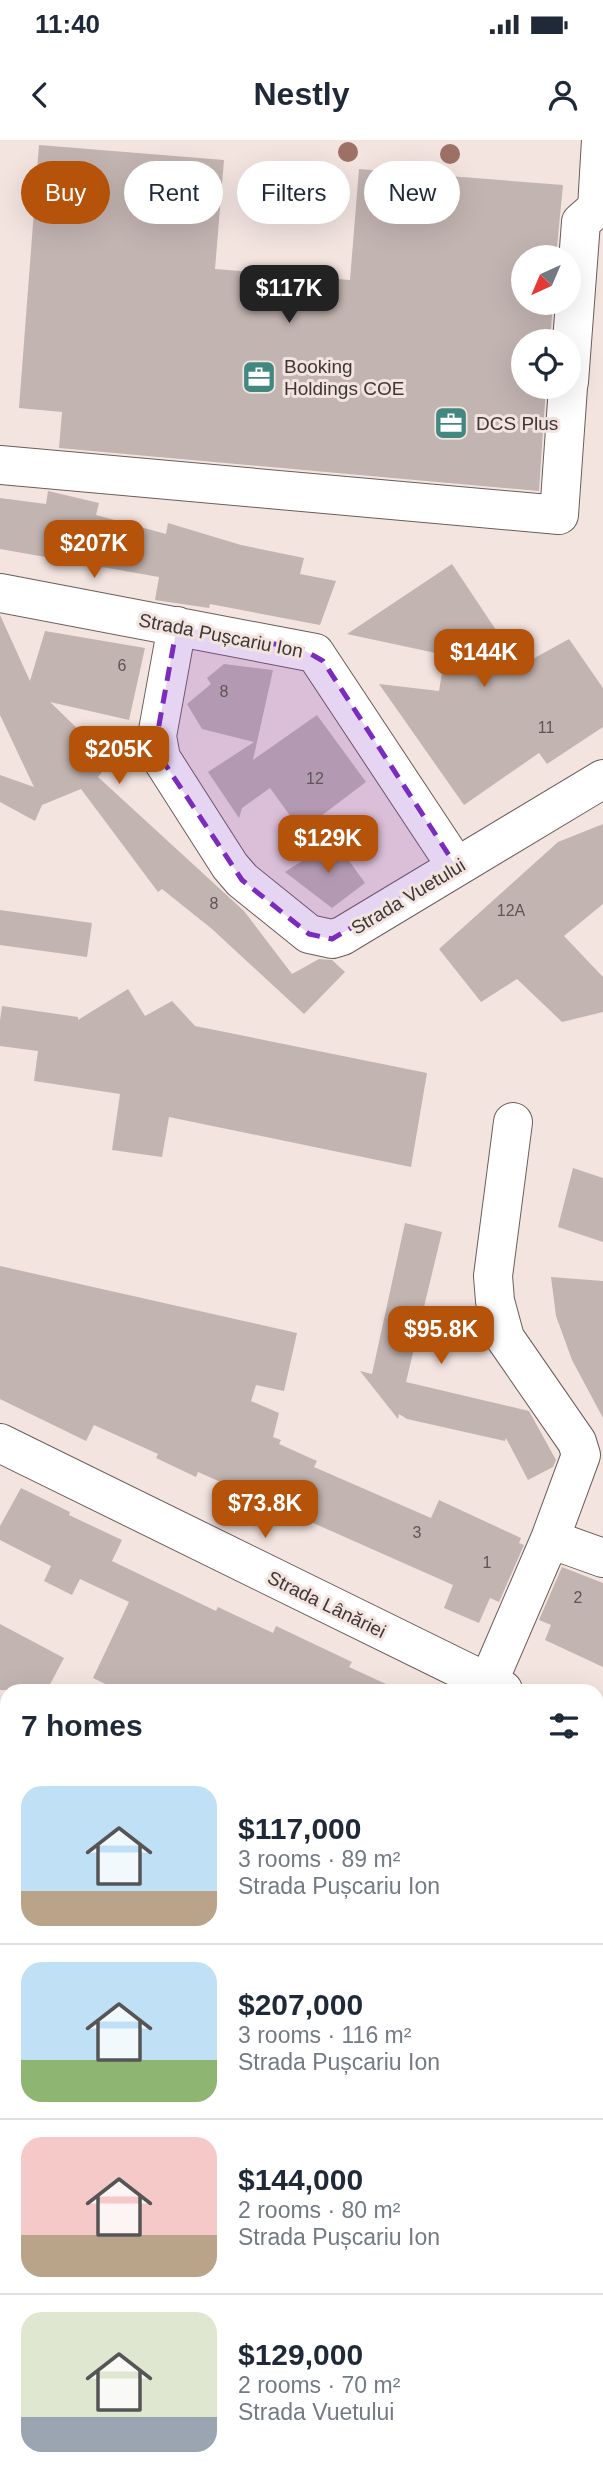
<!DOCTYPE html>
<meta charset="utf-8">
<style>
:root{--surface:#fff;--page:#f2f2f3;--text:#1f2937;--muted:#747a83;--line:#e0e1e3;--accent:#b45309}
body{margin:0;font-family:Arial,sans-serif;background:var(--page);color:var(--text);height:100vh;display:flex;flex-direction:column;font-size:26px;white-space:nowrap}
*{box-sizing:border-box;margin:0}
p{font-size:23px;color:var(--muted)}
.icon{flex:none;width:38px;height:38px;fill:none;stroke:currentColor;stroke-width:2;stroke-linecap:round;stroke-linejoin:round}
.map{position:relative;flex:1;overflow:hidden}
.sheet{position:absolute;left:0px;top:1544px;width:604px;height:800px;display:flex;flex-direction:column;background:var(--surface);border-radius:21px 21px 0 0;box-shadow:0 7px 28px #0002}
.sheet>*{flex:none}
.banner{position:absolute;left:21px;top:21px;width:562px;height:63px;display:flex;gap:14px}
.needle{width:46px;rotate:224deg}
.fabs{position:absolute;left:511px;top:105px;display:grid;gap:14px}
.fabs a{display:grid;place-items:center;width:70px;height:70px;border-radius:50%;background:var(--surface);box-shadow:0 7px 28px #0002;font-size:35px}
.price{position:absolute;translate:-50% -60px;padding:0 16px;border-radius:14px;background:var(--accent);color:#fff;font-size:23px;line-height:46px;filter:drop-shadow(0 2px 4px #0008)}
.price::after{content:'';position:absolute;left:50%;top:42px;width:21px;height:16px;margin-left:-10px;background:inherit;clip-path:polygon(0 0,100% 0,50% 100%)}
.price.selected{background:#222;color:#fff}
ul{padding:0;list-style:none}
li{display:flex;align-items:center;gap:21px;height:175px;padding:0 21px}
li+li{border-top:2px solid var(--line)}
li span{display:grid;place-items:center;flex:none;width:196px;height:140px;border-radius:21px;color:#555}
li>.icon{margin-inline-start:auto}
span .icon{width:84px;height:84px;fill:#fffc;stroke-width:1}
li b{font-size:30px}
h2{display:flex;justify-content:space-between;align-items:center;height:84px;padding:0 21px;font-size:30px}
.chip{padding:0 24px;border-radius:32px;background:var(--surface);box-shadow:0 7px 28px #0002;font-size:24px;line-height:63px}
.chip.selected{background:var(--accent);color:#fff}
.status{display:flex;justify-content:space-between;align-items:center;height:49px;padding:0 35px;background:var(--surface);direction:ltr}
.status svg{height:19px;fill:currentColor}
header{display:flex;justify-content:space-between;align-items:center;height:91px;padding:0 21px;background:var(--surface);font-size:32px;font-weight:700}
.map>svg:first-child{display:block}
.building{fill:#c2b4b1}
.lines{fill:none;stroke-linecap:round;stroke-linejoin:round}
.minor-casing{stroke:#6a5d5a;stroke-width:40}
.minor{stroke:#fff;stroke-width:38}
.tree{fill:#9e7166}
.marked{fill:#7b2cbf;fill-opacity:0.2;stroke:#7b2cbf;stroke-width:5;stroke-dasharray:14 9;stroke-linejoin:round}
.labels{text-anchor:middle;stroke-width:6;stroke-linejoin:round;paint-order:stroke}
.number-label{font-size:16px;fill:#5e5654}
.poi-label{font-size:19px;fill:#3d3735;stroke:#f3e4e0;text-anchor:start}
.street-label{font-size:19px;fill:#3d3735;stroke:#f3e4e0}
</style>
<div class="status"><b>11:40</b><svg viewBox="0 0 49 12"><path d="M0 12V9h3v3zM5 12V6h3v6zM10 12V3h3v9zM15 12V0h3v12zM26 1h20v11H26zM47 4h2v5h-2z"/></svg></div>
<header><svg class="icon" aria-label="back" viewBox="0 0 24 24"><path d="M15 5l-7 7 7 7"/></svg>Nestly<svg class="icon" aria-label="person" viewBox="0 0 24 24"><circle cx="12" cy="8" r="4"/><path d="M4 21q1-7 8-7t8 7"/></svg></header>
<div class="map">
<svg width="603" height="2342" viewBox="0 0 603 2342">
<rect width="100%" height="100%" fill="#f3e4e0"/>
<!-- building -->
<path class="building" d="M 39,5 L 224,20 L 215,129 L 350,140 L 359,29 L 563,45 L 556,117 L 523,117 L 523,163 L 553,163 L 550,201 L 523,201 L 523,247 L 546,247 L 539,351 L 59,308 L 62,272 L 19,268 Z
M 48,351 L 99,363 L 96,375 L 166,394 L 168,383 L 241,405 L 304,418 L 300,434 L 336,441 L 320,485 L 210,464 L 209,468 L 155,460 L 159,437 L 0,409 L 0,358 L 46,364 Z
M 452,424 L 520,526 L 569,499 L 603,548 L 603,587 L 547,624 L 539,613 L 464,665 L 379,544 L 439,551 L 445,515 L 347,494 Z
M 0,475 L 30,541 L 45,491 L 145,508 L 129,580 L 50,562 L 111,621 L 98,637 L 244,771 L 292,834 L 319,819 L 332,820 L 345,832 L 304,874 L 212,789 L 162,749 L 158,752 L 81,649 L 42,665 L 35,681 L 0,662 L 0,635 L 34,647 L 0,575 Z
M 224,524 L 273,530 L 253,620 L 317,575 L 366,642 L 301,691 L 270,648 L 242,668 L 239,678 L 208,632 L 254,602 L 202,589 L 187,564 L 211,544 L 207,538 Z
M 603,684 L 603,764 L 564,796 L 603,837 L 603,872 L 562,882 L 517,839 L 481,862 L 439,809 L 558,702 Z
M 334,700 L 365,743 L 332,768 L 285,732 Z
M 0,770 L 92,783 L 87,817 L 0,805 Z
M 128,849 L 145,876 L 172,861 L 195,886 L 427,933 L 411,1027 L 169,977 L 162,1017 L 112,1010 L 120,954 L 34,941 L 38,911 L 0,906 L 0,881 L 2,866 L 78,877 L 78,880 Z
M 573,1028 L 603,1038 L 603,1102 L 558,1087 Z
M 405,1083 L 442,1092 L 406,1242 L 529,1271 L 556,1320 L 553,1327 L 528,1340 L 506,1298 L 505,1301 L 407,1279 L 399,1274 L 398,1279 L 360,1231 L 372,1234 Z
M 0,1126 L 297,1193 L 284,1251 L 256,1245 L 251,1261 L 279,1273 L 273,1297 L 281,1300 L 279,1304 L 317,1321 L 314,1327 L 431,1378 L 439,1360 L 521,1398 L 519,1403 L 524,1405 L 499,1462 L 490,1458 L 479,1483 L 444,1468 L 453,1445 L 198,1332 L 196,1337 L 156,1318 L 158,1314 L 94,1285 L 86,1301 L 0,1259 Z
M 551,1137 L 603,1141 L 603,1278 L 572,1220 L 556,1176 Z
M 21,1348 L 70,1372 L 69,1375 L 122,1400 L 112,1421 L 216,1471 L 218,1467 L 273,1493 L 276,1486 L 352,1522 L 349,1527 L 399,1550 L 118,1550 L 93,1538 L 129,1462 L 80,1439 L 72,1455 L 44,1441 L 51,1426 L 0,1400 L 0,1386 Z
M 562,1427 L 603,1443 L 603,1527 L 545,1500 L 551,1485 L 539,1480 Z
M 0,1484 L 64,1518 L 47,1550 L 0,1550 Z"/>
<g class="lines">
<!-- minor casing -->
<g class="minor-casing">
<path id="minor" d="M 569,242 L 581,82 L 597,68 L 601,0
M 0,325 L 559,375 L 568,247
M 0,453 L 315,513 L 456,726
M 177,486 L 157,596 L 161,618 L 230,726 L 242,740 L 309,794 L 332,799 L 342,796 L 603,639
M 0,1303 L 503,1550
M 550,1399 L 603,1418
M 488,1543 L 550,1399 L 581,1315 L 577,1302 L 505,1198 L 495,1161 L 493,1136 L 513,982
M 0,1596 L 7,1600
M 597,1596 L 603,1599
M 597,1934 L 603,1937"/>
</g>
<!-- minor -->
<use href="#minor" class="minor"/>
</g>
<!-- trees -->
<g class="tree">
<circle cx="348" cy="12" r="10"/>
<circle cx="450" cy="14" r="10"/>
</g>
<!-- marked area -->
<path class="marked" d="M 177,486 L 302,509 L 323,521 L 456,726 L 332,799 L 309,794 L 242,740 L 161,618 L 157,596 Z"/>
<!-- icons -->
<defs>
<g id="office-square" transform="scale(1.75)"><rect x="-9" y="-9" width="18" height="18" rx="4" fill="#428880" stroke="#f3e4e0"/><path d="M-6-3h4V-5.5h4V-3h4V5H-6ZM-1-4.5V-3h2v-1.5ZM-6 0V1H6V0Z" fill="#fff"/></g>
</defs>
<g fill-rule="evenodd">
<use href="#office-square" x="259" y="237"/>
<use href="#office-square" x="451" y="283"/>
</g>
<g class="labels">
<!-- number labels -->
<g class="number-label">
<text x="122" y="531">6</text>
<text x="224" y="557">8</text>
<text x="546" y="593">11</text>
<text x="315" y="644">12</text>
<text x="214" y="769">8</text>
<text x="511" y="776">12A</text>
<text x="417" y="1398">3</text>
<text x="487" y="1428">1</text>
<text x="578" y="1463">2</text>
</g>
<!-- poi labels -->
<g class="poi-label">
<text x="284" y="233">Booking<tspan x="284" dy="22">Holdings COE</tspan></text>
<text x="476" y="290">DCS Plus</text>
</g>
<!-- street labels -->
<g class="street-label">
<text transform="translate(221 495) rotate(11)" y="7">Strada Pușcariu Ion</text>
<text transform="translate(408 756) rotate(-31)" y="7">Strada Vuetului</text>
<text transform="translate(327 1464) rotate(26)" y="7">Strada Lânăriei</text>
</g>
</g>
</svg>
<div class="fabs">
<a><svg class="needle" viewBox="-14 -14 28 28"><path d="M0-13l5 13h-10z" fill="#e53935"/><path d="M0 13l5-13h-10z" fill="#747a83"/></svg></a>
<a><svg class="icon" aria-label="locate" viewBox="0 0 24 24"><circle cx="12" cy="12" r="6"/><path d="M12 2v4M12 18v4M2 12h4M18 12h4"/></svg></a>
</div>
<b class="price selected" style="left:289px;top:185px">$117K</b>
<b class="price" style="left:94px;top:440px">$207K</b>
<b class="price" style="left:484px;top:549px">$144K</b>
<b class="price" style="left:119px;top:646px">$205K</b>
<b class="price" style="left:328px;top:735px">$129K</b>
<b class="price" style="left:441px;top:1226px">$95.8K</b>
<b class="price" style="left:265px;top:1400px">$73.8K</b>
<div class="banner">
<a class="chip selected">Buy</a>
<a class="chip">Rent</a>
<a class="chip">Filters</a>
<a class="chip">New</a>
</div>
<section class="sheet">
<h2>7 homes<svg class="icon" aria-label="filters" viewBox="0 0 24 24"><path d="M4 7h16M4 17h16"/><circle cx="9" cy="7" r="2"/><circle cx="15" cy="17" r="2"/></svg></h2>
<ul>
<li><span style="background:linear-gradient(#bfe0f5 75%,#b9a48a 0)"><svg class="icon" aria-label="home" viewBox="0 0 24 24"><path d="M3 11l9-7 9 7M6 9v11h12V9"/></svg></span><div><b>$117,000</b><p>3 rooms · 89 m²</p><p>Strada Pușcariu Ion</p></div></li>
<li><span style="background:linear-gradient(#bfe0f5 70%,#8fb573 0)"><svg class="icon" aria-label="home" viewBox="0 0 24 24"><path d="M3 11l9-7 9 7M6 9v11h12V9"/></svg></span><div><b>$207,000</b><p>3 rooms · 116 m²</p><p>Strada Pușcariu Ion</p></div></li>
<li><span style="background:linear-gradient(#f6c9c9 70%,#b9a48a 0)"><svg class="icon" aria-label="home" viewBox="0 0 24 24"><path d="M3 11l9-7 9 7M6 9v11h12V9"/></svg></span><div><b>$144,000</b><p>2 rooms · 80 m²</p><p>Strada Pușcariu Ion</p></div></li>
<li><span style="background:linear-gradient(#dfe7d0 75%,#9aa5b1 0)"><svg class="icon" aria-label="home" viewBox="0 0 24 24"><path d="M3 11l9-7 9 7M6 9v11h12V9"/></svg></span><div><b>$129,000</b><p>2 rooms · 70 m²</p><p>Strada Vuetului</p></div></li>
</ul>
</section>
</div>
